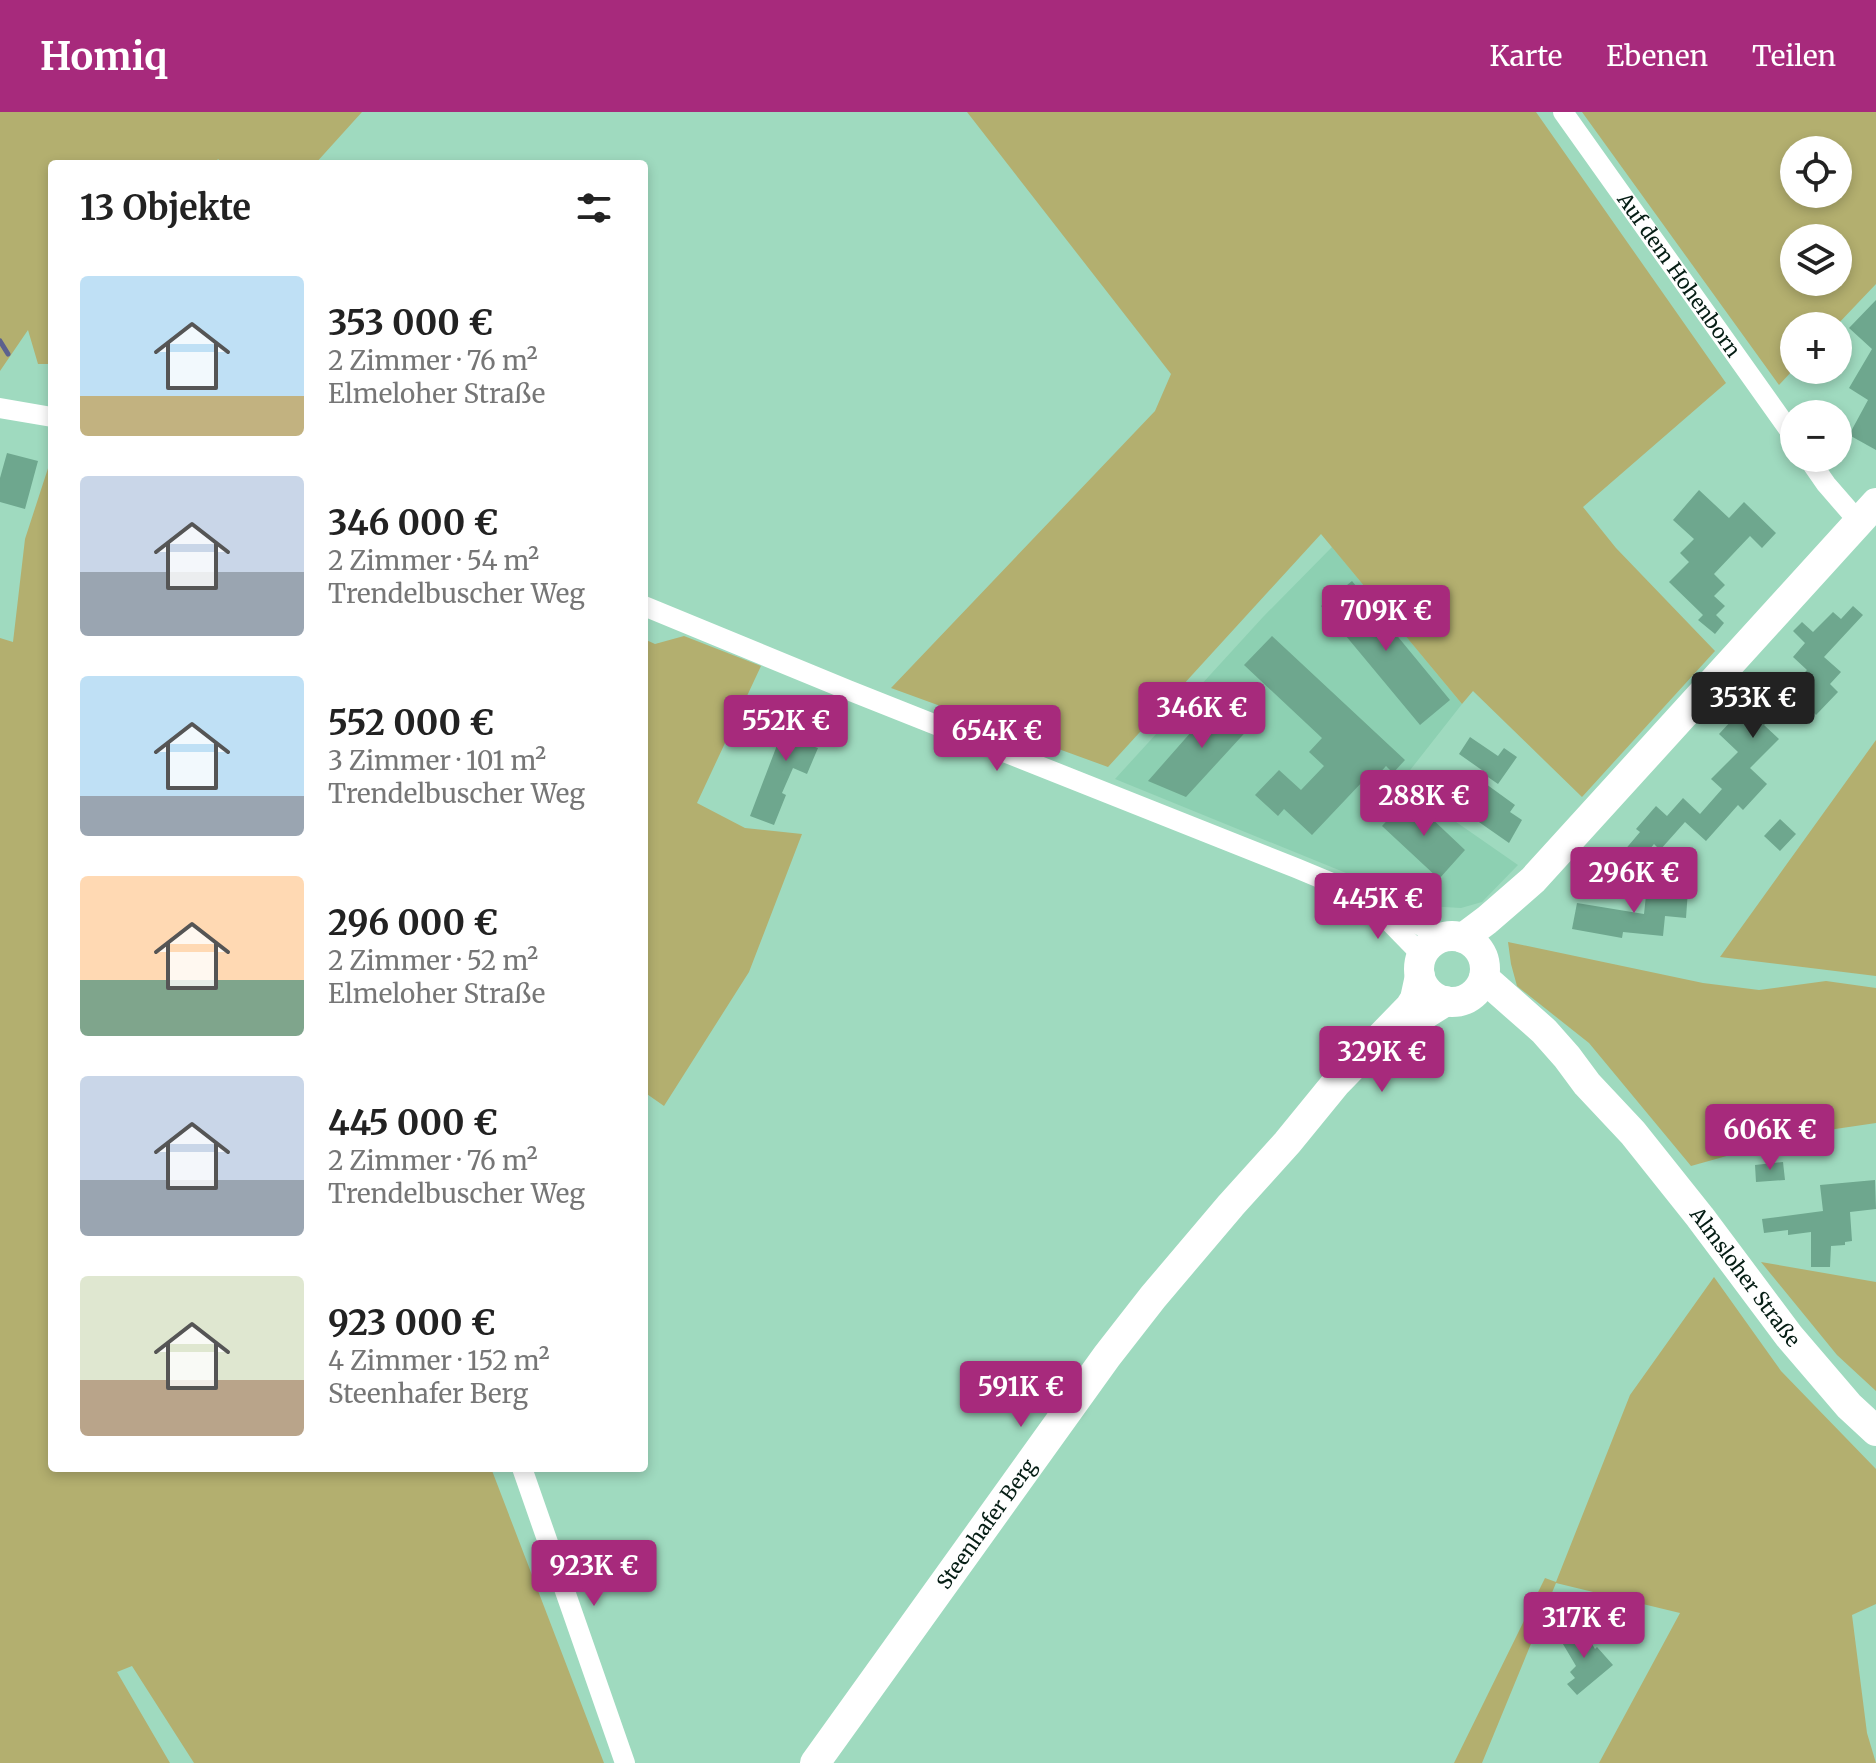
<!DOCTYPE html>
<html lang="de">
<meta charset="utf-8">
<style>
:root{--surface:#fff;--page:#f2f2f2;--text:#222;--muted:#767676;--accent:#a72a7c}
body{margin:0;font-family:Merriweather,serif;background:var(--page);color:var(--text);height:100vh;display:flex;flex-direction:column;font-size:30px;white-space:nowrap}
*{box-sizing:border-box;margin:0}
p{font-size:26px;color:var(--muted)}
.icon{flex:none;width:44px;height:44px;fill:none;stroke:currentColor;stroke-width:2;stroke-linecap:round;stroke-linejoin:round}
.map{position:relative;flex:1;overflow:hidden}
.details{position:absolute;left:48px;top:48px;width:600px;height:1312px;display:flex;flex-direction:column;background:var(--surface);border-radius:8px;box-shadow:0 4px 12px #0003}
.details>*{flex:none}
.tools{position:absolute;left:1780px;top:24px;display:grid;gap:16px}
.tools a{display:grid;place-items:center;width:72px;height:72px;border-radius:50%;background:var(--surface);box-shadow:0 4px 12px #0003;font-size:40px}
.price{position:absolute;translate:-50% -68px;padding:0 18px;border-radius:8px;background:var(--accent);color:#fff;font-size:26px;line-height:52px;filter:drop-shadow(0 2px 4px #0008)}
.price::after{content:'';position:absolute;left:50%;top:48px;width:24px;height:18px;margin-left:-12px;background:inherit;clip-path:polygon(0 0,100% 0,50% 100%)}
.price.selected{background:#222;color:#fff}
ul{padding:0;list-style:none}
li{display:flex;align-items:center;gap:24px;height:200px;padding:0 32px}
li span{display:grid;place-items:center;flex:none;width:224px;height:160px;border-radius:8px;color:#555}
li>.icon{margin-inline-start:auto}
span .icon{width:96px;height:96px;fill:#fffc;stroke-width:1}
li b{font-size:34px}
h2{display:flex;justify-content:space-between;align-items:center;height:96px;padding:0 32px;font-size:34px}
header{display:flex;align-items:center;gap:48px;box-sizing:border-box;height:112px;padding:0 40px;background:var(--accent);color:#fff}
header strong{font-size:38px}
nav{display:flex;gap:44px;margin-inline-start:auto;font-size:28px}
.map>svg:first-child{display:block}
.built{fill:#8dd0b2}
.green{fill:#b3af6f;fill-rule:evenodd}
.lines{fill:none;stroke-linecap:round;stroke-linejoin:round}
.stream{stroke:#5c618e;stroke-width:5}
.building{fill:#6ea78e}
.street{stroke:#fff;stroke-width:20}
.secondary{stroke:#fff;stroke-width:30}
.labels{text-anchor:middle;stroke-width:8;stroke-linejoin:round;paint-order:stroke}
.street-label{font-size:20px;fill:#051d14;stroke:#d6f3e5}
</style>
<header>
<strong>Homiq</strong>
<nav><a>Karte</a><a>Ebenen</a><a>Teilen</a></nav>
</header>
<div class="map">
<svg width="1876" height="1651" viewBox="0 0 1876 1651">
<rect width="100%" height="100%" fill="#9fdabf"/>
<!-- built -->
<path class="built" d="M 1332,435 L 1462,592 L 1400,671 L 1518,753 L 1482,790 L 1461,796 L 1427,794 L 1115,667 L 1263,505 Z"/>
<!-- green -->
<path class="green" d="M 0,0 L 362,0 L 315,52 L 224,52 L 218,47 L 214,52 L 52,52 L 52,247 L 48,252 L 38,252 L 28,218 L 0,259 Z
M 967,0 L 1536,0 L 1726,271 L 1583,395 L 1616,436 L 1715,539 L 1582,685 L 1473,579 L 1462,592 L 1321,422 L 1108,655 L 891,576 L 1155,299 L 1171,262 Z
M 1582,0 L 1876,0 L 1876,172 L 1836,214 L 1794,214 L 1794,257 L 1779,273 ZM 1794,38 L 1838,38 L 1838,82 L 1794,82 ZM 1794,126 L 1838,126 L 1838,170 L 1794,170 Z
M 52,344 L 52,1356 L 491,1356 L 604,1651 L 194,1651 L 132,1554 L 117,1560 L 170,1651 L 0,1651 L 0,526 L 13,530 L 25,427 Z
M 684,524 L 761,554 L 697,691 L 745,716 L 802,722 L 749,860 L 664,994 L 644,980 L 644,527 L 655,532 Z
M 1876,628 L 1876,864 L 1720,845 Z
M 1508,830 L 1703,871 L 1759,878 L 1826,869 L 1876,876 L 1876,1011 L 1808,1021 L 1691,1054 L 1589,931 L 1517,874 L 1511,852 Z
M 1761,1150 L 1876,1170 L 1876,1279 L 1837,1243 Z
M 1714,1165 L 1781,1259 L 1876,1357 L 1876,1492 L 1852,1503 L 1867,1621 L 1876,1651 L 1599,1651 L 1680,1501 L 1556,1471 L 1482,1651 L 1454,1651 L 1545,1466 L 1556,1470 L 1630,1283 Z"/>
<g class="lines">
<!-- stream -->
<path class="stream" d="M 0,229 L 8,242"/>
</g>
<!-- building -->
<path class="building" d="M 1876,188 L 1876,338 L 1849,323 L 1868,288 L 1849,276 L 1872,237 L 1849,216 Z
M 7,341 L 38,349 L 25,397 L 0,390 L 0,366 Z
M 1699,378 L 1729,406 L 1744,390 L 1776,421 L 1762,436 L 1750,424 L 1714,462 L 1725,473 L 1714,484 L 1725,494 L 1716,503 L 1724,511 L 1715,522 L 1698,508 L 1703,503 L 1669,470 L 1689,450 L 1680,441 L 1694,427 L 1673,408 Z
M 1352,469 L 1450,588 L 1420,613 L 1321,494 Z
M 1853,494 L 1863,503 L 1824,545 L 1841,560 L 1830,572 L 1838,580 L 1816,603 L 1814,601 L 1803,612 L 1784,594 L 1764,613 L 1779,627 L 1750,656 L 1767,672 L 1743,698 L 1738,693 L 1706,729 L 1685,710 L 1660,738 L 1654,732 L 1633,758 L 1618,746 L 1640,720 L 1636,717 L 1656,694 L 1667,704 L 1683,686 L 1700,702 L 1722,677 L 1711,667 L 1738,640 L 1719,622 L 1732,608 L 1736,612 L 1763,583 L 1761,580 L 1777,564 L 1789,577 L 1807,558 L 1793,545 L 1805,531 L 1793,519 L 1802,510 L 1813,520 L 1833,500 L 1841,507 Z
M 1272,524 L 1405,648 L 1393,661 L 1386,654 L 1369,673 L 1364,668 L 1312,723 L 1284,697 L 1278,704 L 1255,683 L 1279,658 L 1301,678 L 1324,654 L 1309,640 L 1322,626 L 1244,553 Z
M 1221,586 L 1252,613 L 1186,685 L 1148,669 Z
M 792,594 L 820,606 L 809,633 L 818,636 L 807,662 L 793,656 L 782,681 L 786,683 L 774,713 L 750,704 Z
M 1470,625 L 1498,644 L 1504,636 L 1517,645 L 1498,672 L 1485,663 L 1486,661 L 1459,642 Z
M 1486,672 L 1515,693 L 1510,700 L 1522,708 L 1509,731 L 1466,701 Z
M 1409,685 L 1465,738 L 1439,767 L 1382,714 Z
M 1780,707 L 1796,722 L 1780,739 L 1764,724 Z
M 1647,774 L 1688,778 L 1686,806 L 1665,804 L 1663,824 L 1623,820 L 1622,826 L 1572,817 L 1577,791 L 1644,802 Z
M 1783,1050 L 1785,1068 L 1756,1070 L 1755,1053 Z
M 1875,1068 L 1876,1097 L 1850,1100 L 1852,1129 L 1845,1130 L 1845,1133 L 1831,1134 L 1830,1155 L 1811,1155 L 1811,1120 L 1788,1123 L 1788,1118 L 1764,1121 L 1762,1107 L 1823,1099 L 1820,1073 Z
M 1582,1515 L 1595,1537 L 1597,1535 L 1613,1553 L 1577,1583 L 1567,1572 L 1575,1566 L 1570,1560 L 1576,1554 L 1560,1527 Z"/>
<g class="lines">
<!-- street -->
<g class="street">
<path id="s1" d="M 1563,0 L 1794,325"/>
<path d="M 0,296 L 52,305"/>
<path d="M 1808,346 L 1826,372 L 1859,410"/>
<path d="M 644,494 L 848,578 L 1296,756 L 1368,786 L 1442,825"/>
<path d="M 1376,796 L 1414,835 L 1421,846"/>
<path d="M 522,1356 L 625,1651"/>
</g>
<!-- secondary -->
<g class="secondary">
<circle cx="1452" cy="857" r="33"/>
<path d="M 1463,826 L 1487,808 L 1533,768 L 1876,391"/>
<path id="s2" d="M 1484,866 L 1544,919 L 1567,945 L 1587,972 L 1633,1021 L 1700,1105 L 1789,1224 L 1849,1294 L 1876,1319"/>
<path d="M 1402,924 L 1422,904 L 1446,889"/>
<path id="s3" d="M 815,1651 L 1107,1244 L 1153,1185 L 1231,1093 L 1287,1031 L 1336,971 L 1410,895 L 1415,887 L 1420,864"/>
</g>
</g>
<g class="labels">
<!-- street labels -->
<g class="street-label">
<text dy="7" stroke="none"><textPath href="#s1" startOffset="200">Auf dem Hohenborn</textPath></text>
<text dy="7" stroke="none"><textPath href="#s2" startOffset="398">Almsloher Straße</textPath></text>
<text dy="7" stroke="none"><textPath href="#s3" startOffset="294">Steenhafer Berg</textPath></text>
</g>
</g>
</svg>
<div class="tools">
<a><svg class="icon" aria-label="locate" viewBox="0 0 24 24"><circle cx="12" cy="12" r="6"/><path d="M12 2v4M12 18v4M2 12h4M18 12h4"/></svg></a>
<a><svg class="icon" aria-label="layers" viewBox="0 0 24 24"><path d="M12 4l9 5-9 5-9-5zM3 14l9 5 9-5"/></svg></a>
<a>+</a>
<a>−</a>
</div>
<b class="price" style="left:1386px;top:541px">709K €</b>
<b class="price selected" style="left:1753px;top:628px">353K €</b>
<b class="price" style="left:1202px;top:638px">346K €</b>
<b class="price" style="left:786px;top:651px">552K €</b>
<b class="price" style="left:997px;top:661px">654K €</b>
<b class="price" style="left:1424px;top:726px">288K €</b>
<b class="price" style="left:1634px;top:803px">296K €</b>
<b class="price" style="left:1378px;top:829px">445K €</b>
<b class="price" style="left:1382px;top:982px">329K €</b>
<b class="price" style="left:1770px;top:1060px">606K €</b>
<b class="price" style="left:1021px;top:1317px">591K €</b>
<b class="price" style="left:594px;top:1496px">923K €</b>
<b class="price" style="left:1584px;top:1548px">317K €</b>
<section class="details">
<h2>13 Objekte<svg class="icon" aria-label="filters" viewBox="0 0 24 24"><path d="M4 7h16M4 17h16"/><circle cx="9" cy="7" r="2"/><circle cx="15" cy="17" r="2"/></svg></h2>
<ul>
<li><span style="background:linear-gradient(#bfe0f5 75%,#c2b280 0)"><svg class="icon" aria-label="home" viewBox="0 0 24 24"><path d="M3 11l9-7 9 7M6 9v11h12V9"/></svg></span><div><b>353 000 €</b><p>2 Zimmer · 76 m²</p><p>Elmeloher Straße</p></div></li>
<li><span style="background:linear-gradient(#c9d6e8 60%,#9aa5b1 0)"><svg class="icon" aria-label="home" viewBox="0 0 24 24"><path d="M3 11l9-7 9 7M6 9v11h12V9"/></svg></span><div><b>346 000 €</b><p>2 Zimmer · 54 m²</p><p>Trendelbuscher Weg</p></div></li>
<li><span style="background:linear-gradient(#bfe0f5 75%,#9aa5b1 0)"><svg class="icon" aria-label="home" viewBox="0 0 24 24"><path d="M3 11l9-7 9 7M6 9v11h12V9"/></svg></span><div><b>552 000 €</b><p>3 Zimmer · 101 m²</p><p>Trendelbuscher Weg</p></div></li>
<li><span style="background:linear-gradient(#ffd9b3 65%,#7fa58c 0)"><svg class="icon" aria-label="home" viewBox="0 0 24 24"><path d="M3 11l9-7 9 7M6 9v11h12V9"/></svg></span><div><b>296 000 €</b><p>2 Zimmer · 52 m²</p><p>Elmeloher Straße</p></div></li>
<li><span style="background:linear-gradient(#c9d6e8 65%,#9aa5b1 0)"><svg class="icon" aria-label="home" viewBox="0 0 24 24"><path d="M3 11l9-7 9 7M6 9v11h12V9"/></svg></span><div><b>445 000 €</b><p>2 Zimmer · 76 m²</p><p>Trendelbuscher Weg</p></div></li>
<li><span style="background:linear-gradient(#dfe7d0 65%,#b9a48a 0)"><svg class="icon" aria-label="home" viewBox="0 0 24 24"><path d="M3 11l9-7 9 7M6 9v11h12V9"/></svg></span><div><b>923 000 €</b><p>4 Zimmer · 152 m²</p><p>Steenhafer Berg</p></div></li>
</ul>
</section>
</div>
